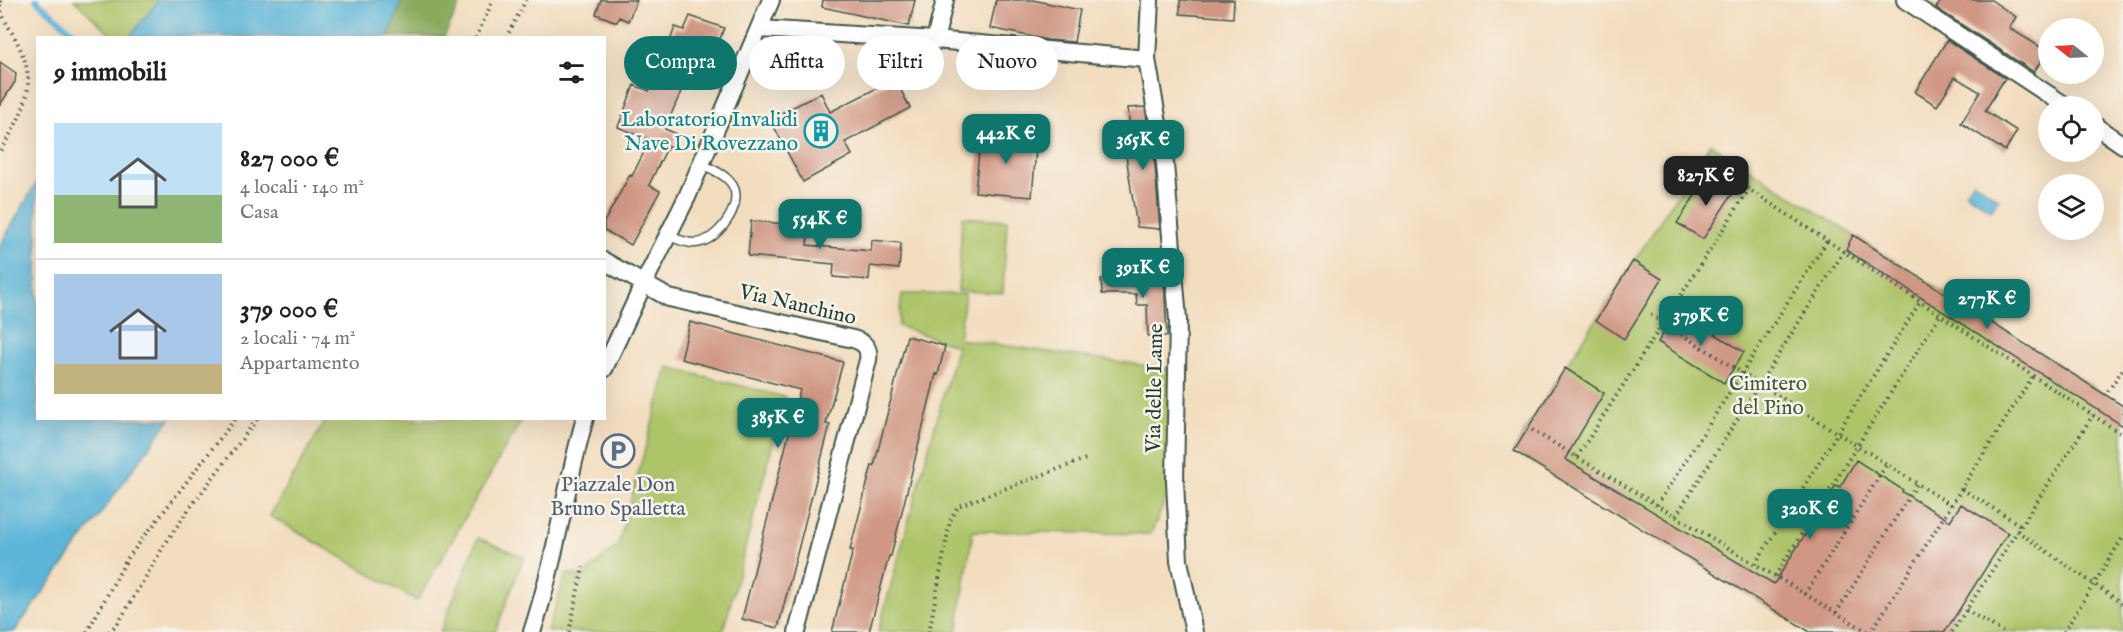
<!DOCTYPE html>
<html lang="it">
<meta charset="utf-8">
<style>
:root{--surface:#fff;--page:#f2f2f2;--text:#222;--muted:#767676;--line:#e0e0e0;--accent:#0f766e}
body{margin:0;font-family:"IM FELL English",serif;background:var(--page);color:var(--text);height:100vh;display:flex;flex-direction:column;font-size:22px;white-space:nowrap}
*{box-sizing:border-box;margin:0}
p{font-size:20px;color:var(--muted)}
.icon{flex:none;width:33px;height:33px;fill:none;stroke:currentColor;stroke-width:2;stroke-linecap:round;stroke-linejoin:round}
.map{position:relative;flex:1;overflow:hidden}
.panel{position:absolute;left:36px;top:36px;width:570px;height:384px;display:flex;flex-direction:column;background:var(--surface);border-radius:0px;box-shadow:0 6px 24px #0002}
.panel>*{flex:none}
.hud{position:absolute;left:624px;top:36px;width:570px;height:54px;display:flex;gap:12px}
.needle{width:39px;rotate:288deg}
.tools{position:absolute;left:2038px;top:18px;display:grid;gap:12px}
.tools a{display:grid;place-items:center;width:66px;height:66px;border-radius:50%;background:var(--surface);box-shadow:0 6px 24px #0002;font-size:30px}
.price{position:absolute;translate:-50% -51px;padding:0 14px;border-radius:12px;background:var(--accent);color:#fff;font-size:20px;line-height:39px;filter:drop-shadow(0 2px 3px #0008)}
.price::after{content:'';position:absolute;left:50%;top:36px;width:18px;height:14px;margin-left:-9px;background:inherit;clip-path:polygon(0 0,100% 0,50% 100%)}
.price.current{background:#222;color:#fff}
ul{padding:0;list-style:none}
li{display:flex;align-items:center;gap:18px;height:150px;padding:0 18px}
li+li{border-top:2px solid var(--line)}
li span{display:grid;place-items:center;flex:none;width:168px;height:120px;border-radius:0px;color:#555}
li>.icon{margin-inline-start:auto}
span .icon{width:72px;height:72px;fill:#fffc;stroke-width:1}
li b{font-size:26px}
h2{display:flex;justify-content:space-between;align-items:center;height:72px;padding:0 18px;font-size:26px}
.chip{padding:0 21px;border-radius:27px;background:var(--surface);box-shadow:0 6px 24px #0002;font-size:21px;line-height:54px}
.chip.current{background:var(--accent);color:#fff}
.map>svg:first-child{display:block}
.green{fill:#aec469;stroke:#66804e;stroke-width:1.5}
.forest{fill:#8aaa5d;stroke:#547448;stroke-width:1.5}
.water{fill:#5bb5d8;stroke:#3d7986;stroke-width:1.5}
.lines{fill:none;stroke-linecap:round;stroke-linejoin:round}
.stream{stroke:#5bb5d8;stroke-width:6}
.building{fill:#d09784}
.service-casing{stroke:#3f5549;stroke-width:11}
.minor-casing{stroke:#3f5549;stroke-width:20}
.path{stroke:#3f5549;stroke-width:4;stroke-dasharray:1.5 4.5;stroke-linecap:butt}
.service{stroke:#fff;stroke-width:8}
.minor{stroke:#fff;stroke-width:16}
.labels{text-anchor:middle;stroke-width:5;stroke-linejoin:round;paint-order:stroke}
.culture-label{font-size:21px;fill:#0d838f;stroke:#f7f3e8;text-anchor:end}
.street-label{font-size:21px;fill:#1f3d34;stroke:#f7f3e8}
.park-label{font-size:21px;fill:#3c583f;stroke:#f7f3e8}
.service-label{font-size:21px;fill:#4e5e75;stroke:#f7f3e8}
</style>
<div class="map">
<svg width="2123" height="632" viewBox="0 0 2123 632">
<rect width="100%" height="100%" fill="#f7f3e8"/>
<filter id="ink" filterUnits="userSpaceOnUse"><feTurbulence type="fractalNoise" baseFrequency=".0167" numOctaves="2"/><feDisplacementMap in="SourceGraphic" scale="12" xChannelSelector="R" yChannelSelector="G"/><feConvolveMatrix kernelMatrix="1 2 1 2 8 2 1 2 1" color-interpolation-filters="sRGB"/></filter>
<filter id="wash" filterUnits="userSpaceOnUse"><feTurbulence type="fractalNoise" baseFrequency=".008" numOctaves="4" result="noise"/><feDisplacementMap in="SourceGraphic" scale="24" xChannelSelector="R" yChannelSelector="G"/><feGaussianBlur stdDeviation="1.35" result="paint"/><feColorMatrix in="noise" values="0 0 0 0 0 0 0 0 0 0 0 0 0 0 0 0 0 1.4 0 .05"/><feComposite in="paint" operator="in"/></filter>
<g filter="url(#wash)">
<rect width="100%" height="100%" fill="#f3ddbf"/>
<!-- green -->
<path class="green" d="M 74,0 L 159,0 L 129,38 L 113,37 Z
M 1710,144 L 2123,406 L 2123,632 L 1810,632 L 1514,451 L 1528,425 Z
M 962,217 L 1007,220 L 1003,293 L 958,291 Z
M 902,294 L 965,294 L 959,339 L 1169,369 L 1168,494 L 1151,534 L 973,531 L 957,632 L 878,632 L 957,346 L 898,326 Z
M 668,367 L 785,397 L 723,632 L 547,632 L 566,573 L 582,577 L 618,545 Z
M 326,419 L 522,419 L 417,601 L 270,516 Z
M 478,538 L 524,557 L 495,632 L 440,632 Z"/>
<!-- forest -->
<path class="forest" d="M 402,0 L 462,0 L 444,37 L 388,37 Z"/>
<!-- water -->
<path class="water" d="M 159,0 L 402,0 L 388,37 L 129,37 Z
M 1973,181 L 1999,199 L 1991,210 L 1965,192 Z
M 37,182 L 38,418 L 170,419 L 14,632 L 0,632 L 0,245 Z"/>
<g class="lines">
<!-- stream -->
<path class="stream" d="M 36,0 L 80,38"/>
</g>
<g id="blocks">
<!-- building -->
<path class="building" d="M 601,0 L 637,0 L 628,21 L 619,17 L 617,22 L 596,14 Z
M 823,0 L 915,0 L 909,26 L 822,7 Z
M 996,0 L 1033,0 L 1080,10 L 1074,42 L 1048,40 L 990,28 Z
M 1180,0 L 1234,0 L 1233,18 L 1180,14 Z
M 1942,0 L 1991,0 L 2016,17 L 2009,28 L 2047,51 L 2034,72 L 1936,8 Z
M 690,16 L 724,28 L 717,47 L 709,44 L 701,66 L 693,63 L 665,129 L 677,134 L 672,148 L 668,146 L 649,185 L 660,191 L 631,245 L 604,230 L 604,222 L 630,175 L 632,176 L 650,140 L 618,127 L 634,85 L 649,91 L 655,77 L 657,78 L 675,27 L 684,30 Z
M 1947,40 L 2005,78 L 1985,111 L 2017,131 L 2005,151 L 1961,123 L 1980,92 L 1955,77 L 1937,106 L 1915,92 Z
M 0,62 L 16,73 L 15,82 L 0,105 Z
M 895,79 L 910,108 L 845,142 L 852,155 L 803,182 L 770,119 L 821,93 L 830,112 Z
M 1145,107 L 1155,165 L 1160,229 L 1137,227 L 1126,156 L 1132,155 L 1128,108 Z
M 981,132 L 1037,137 L 1032,197 L 975,192 Z
M 1709,174 L 1734,191 L 1703,239 L 1677,223 Z
M 751,221 L 809,226 L 807,245 L 871,251 L 872,240 L 901,243 L 899,269 L 870,266 L 869,280 L 833,277 L 834,264 L 748,256 Z
M 1853,235 L 2123,406 L 2123,426 L 1846,250 Z
M 1633,261 L 1662,279 L 1624,339 L 1596,320 Z
M 1143,277 L 1164,277 L 1167,336 L 1148,336 L 1147,305 L 1137,305 L 1136,294 L 1102,294 L 1101,279 Z
M 1677,310 L 1744,352 L 1724,383 L 1658,342 Z
M 690,322 L 843,362 L 826,424 L 830,425 L 778,628 L 742,619 L 800,390 L 681,359 Z
M 907,336 L 945,346 L 938,375 L 936,374 L 891,556 L 889,556 L 869,632 L 832,632 L 853,550 L 850,550 L 872,465 L 874,466 Z
M 1565,368 L 1604,393 L 1565,459 L 1774,584 L 1836,485 L 1840,487 L 1856,460 L 1903,490 L 1902,492 L 1950,521 L 1961,504 L 2008,533 L 1945,632 L 1810,632 L 1514,451 Z"/>
</g>
</g>
<g filter="url(#ink)">
<use href="#blocks" fill-opacity="0" stroke="#3f5549" stroke-width="1.5"/>
<g class="lines">
<!-- service casing -->
<g class="service-casing">
<path id="service" d="M 669,236 C 677,239 687,244 696,243 C 717,242 744,205 733,186 C 727,175 713,170 702,164"/>
</g>
<!-- minor casing -->
<g class="minor-casing">
<path id="minor" d="M 1150,0 L 1147,59 L 1165,164 L 1178,320 L 1175,481 L 1179,561 L 1194,632
M 1905,0 L 2066,106
M 760,29 L 935,40 L 1147,59
M 935,40 L 945,0
M 2094,125 L 2123,145
M 604,261 L 669,298 L 853,339 C 864,342 870,348 868,360 L 797,632
M 604,369 L 644,283 L 687,197 L 771,0
M 532,632 C 555,562 565,489 585,418"/>
</g>
<!-- path -->
<path class="path" d="M 0,2 L 1,0
M 0,5 C 2,19 9,26 15,38 C 22,51 29,69 28,83 C 28,106 12,132 0,151
M 476,38 L 493,0
M 506,38 L 526,0
M 1712,165 L 2123,435
M 1651,315 L 1951,505
M 2108,391 L 2123,369
M 1532,430 L 1868,632
M 1577,457 L 1749,189
M 1962,489 L 2020,525
M 1657,505 L 1827,241
M 1676,516 L 1844,251
M 2017,531 L 2123,604
M 1755,564 L 1920,302
M 1775,576 L 1940,315
M 1805,594 L 1887,464
M 1966,610 L 2003,632
M 1836,613 L 1917,484
M 87,632 L 127,559 L 236,418
M 109,632 L 119,622 L 162,549 L 186,513 L 258,418
M 569,632 L 583,567
M 929,632 L 950,521 L 958,506 L 1088,458
M 1871,632 L 2033,376
M 1952,632 L 2093,415
M 2064,632 L 2123,537"/>
<!-- service -->
<use href="#service" class="service"/>
<!-- minor -->
<use href="#minor" class="minor"/>
</g>
</g>
<!-- icons -->
<defs>
<g id="building-ring" transform="scale(1.725)"><circle r="9.5" fill="#f7f3e8" stroke="#0f9aa8" stroke-width="1.5"/><path d="M-4-6H4V6H1V3H-1V6H-4ZM-2.5-4.3h1.7v1.8h-1.7ZM.8-4.3h1.7v1.8H.8ZM-2.5-1h1.7V.8h-1.7ZM.8-1h1.7V.8H.8Z" fill="#0f9aa8"/></g>
<g id="parking-ring" transform="scale(1.725)"><circle r="9.5" fill="#f7f3e8" stroke="#5c6f8a" stroke-width="1.5"/><path d="M-3.5-5.5H1a3.5 3.5 0 0 1 0 7H-1V5.5H-3.5ZM-1-3.4V-.6H.8a1.4 1.4 0 0 0 0-2.8Z" fill="#5c6f8a"/></g>
</defs>
<g fill-rule="evenodd">
<use href="#building-ring" x="821" y="131"/>
<use href="#parking-ring" x="618" y="451"/>
</g>
<g class="labels">
<!-- culture labels -->
<g class="culture-label">
<text x="798" y="126">Laboratorio Invalidi<tspan x="798" dy="24">Nave Di Rovezzano</tspan></text>
</g>
<!-- street labels -->
<g class="street-label">
<text transform="translate(798 304) rotate(13)" y="7">Via Nanchino</text>
<text transform="translate(1154 388) rotate(-89)" y="7">Via delle Lame</text>
</g>
<!-- park labels -->
<g class="park-label">
<text x="1768" y="390">Cimitero<tspan x="1768" dy="24">del Pino</tspan></text>
</g>
<!-- service labels -->
<g class="service-label">
<text x="618" y="491">Piazzale Don<tspan x="618" dy="24">Bruno Spalletta</tspan></text>
</g>
</g>
</svg>
<div class="tools">
<a><svg class="needle" viewBox="-14 -14 28 28"><path d="M0-13l5 13h-10z" fill="#e53935"/><path d="M0 13l5-13h-10z" fill="#767676"/></svg></a>
<a><svg class="icon" aria-label="locate" viewBox="0 0 24 24"><circle cx="12" cy="12" r="6"/><path d="M12 2v4M12 18v4M2 12h4M18 12h4"/></svg></a>
<a><svg class="icon" aria-label="layers" viewBox="0 0 24 24"><path d="M12 4l9 5-9 5-9-5zM3 14l9 5 9-5"/></svg></a>
</div>
<b class="price" style="left:1006px;top:165px">442K €</b>
<b class="price" style="left:1143px;top:171px">365K €</b>
<b class="price current" style="left:1706px;top:207px">827K €</b>
<b class="price" style="left:820px;top:250px">554K €</b>
<b class="price" style="left:1143px;top:299px">391K €</b>
<b class="price" style="left:1987px;top:330px">277K €</b>
<b class="price" style="left:1701px;top:347px">379K €</b>
<b class="price" style="left:778px;top:449px">385K €</b>
<b class="price" style="left:1810px;top:540px">320K €</b>
<div class="hud">
<a class="chip current">Compra</a>
<a class="chip">Affitta</a>
<a class="chip">Filtri</a>
<a class="chip">Nuovo</a>
</div>
<section class="panel">
<h2>9 immobili<svg class="icon" aria-label="filters" viewBox="0 0 24 24"><path d="M4 7h16M4 17h16"/><circle cx="9" cy="7" r="2"/><circle cx="15" cy="17" r="2"/></svg></h2>
<ul>
<li><span style="background:linear-gradient(#bfe0f5 60%,#8fb573 0)"><svg class="icon" aria-label="home" viewBox="0 0 24 24"><path d="M3 11l9-7 9 7M6 9v11h12V9"/></svg></span><div><b>827 000 €</b><p>4 locali · 140 m²</p><p>Casa</p></div></li>
<li><span style="background:linear-gradient(#a9c7e8 75%,#c2b280 0)"><svg class="icon" aria-label="home" viewBox="0 0 24 24"><path d="M3 11l9-7 9 7M6 9v11h12V9"/></svg></span><div><b>379 000 €</b><p>2 locali · 74 m²</p><p>Appartamento</p></div></li>
</ul>
</section>
</div>
